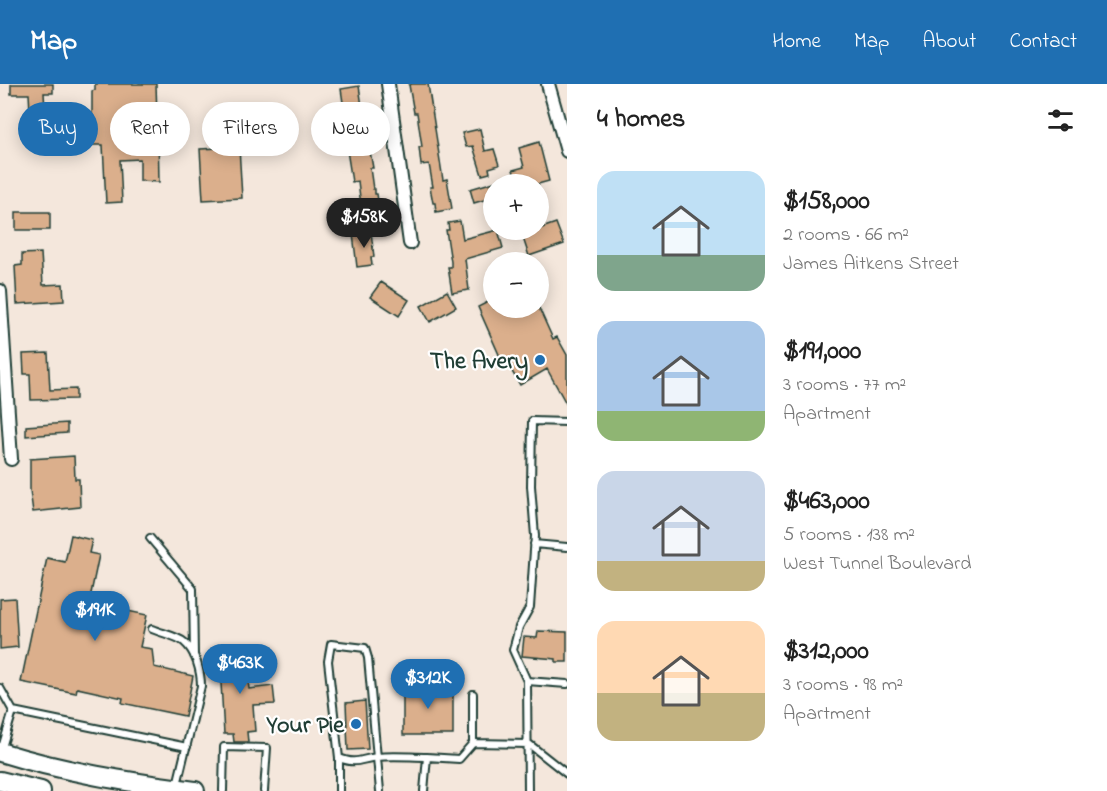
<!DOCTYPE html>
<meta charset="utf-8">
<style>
:root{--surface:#fff;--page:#f2f2f2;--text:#222;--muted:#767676;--accent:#1f6fb2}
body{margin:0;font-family:"Indie Flower",sans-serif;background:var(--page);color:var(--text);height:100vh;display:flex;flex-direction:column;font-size:22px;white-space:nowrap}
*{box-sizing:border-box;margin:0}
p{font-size:20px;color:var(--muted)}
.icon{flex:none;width:33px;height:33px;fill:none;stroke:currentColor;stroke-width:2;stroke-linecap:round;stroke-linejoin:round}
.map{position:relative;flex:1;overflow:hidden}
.sheet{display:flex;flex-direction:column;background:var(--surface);width:540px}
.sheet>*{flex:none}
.banner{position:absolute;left:18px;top:18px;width:459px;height:54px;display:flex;gap:12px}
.buttons{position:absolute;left:483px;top:90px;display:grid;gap:12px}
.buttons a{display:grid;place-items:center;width:66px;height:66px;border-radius:50%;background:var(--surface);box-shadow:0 3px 15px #0003;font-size:30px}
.price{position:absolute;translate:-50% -51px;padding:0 14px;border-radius:21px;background:var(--accent);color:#fff;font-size:20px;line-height:39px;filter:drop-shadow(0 2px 3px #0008)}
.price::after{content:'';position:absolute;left:50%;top:36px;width:18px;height:14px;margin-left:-9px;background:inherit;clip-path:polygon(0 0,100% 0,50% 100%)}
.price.active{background:#222;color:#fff}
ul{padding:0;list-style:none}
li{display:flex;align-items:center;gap:18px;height:150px;padding:0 30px}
li span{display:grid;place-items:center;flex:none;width:168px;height:120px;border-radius:18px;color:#555}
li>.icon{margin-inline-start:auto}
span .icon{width:72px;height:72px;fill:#fffc;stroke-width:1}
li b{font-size:26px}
h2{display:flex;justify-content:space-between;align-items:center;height:72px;padding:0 30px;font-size:26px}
.pill{padding:0 21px;border-radius:27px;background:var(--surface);box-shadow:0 3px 15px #0003;font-size:21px;line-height:54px}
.pill.active{background:var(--accent);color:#fff}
header{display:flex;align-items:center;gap:36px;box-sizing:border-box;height:84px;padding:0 30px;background:var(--accent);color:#fff}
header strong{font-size:28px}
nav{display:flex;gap:33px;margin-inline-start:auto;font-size:21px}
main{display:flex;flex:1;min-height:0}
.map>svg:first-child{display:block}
.building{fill:#dbaf8c;stroke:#1f3d34;stroke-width:1.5}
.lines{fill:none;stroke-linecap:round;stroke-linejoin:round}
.lane-casing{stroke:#1f3d34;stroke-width:10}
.street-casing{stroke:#1f3d34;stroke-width:16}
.secondary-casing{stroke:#1f3d34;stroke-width:22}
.lane{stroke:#fff;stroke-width:6}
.street{stroke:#fff;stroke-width:12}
.secondary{stroke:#fff;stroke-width:18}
.poi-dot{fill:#1f6fb2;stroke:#fff;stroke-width:2}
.labels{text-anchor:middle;stroke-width:4.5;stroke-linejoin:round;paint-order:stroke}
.poi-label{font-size:24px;font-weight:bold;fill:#1f3d34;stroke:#fff;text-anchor:end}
</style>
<header>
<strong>Map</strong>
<nav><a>Home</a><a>Map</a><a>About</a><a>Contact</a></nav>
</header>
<main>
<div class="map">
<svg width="567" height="707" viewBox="0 0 567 707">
<rect width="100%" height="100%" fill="#f4e7dc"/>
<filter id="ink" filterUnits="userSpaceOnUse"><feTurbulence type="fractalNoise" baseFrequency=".0167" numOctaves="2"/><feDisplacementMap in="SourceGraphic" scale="12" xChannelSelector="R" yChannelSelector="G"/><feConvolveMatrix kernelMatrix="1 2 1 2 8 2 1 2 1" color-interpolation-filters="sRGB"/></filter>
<g filter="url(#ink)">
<!-- building -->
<path class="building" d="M 11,0 L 53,0 L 53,9 L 44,9 L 46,43 L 31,44 L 29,10 L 11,10 Z
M 95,0 L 156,0 L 157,33 L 173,33 L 173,48 L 158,48 L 159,98 L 140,97 L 140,75 L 120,76 L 122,118 L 106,119 L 103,61 L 92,61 L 92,7 L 95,6 Z
M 412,0 L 428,0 L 443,96 L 447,95 L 452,125 L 436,128 L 435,119 L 433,119 L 430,103 L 433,103 L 429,80 L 421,81 L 419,63 L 422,63 L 417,29 L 414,29 L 409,1 Z
M 359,2 L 363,29 L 345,32 L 341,5 Z
M 480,45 L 485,67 L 494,65 L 499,81 L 489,84 L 490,89 L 482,91 L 473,62 L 466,63 L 462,49 Z
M 364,57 L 365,68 L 370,67 L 373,84 L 370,84 L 373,105 L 375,105 L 375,110 L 377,110 L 380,130 L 377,130 L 378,136 L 363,138 L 358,97 L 352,98 L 346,60 Z
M 539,58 L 549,97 L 538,100 L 518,100 L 513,86 L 524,83 L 519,64 Z
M 239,63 L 242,114 L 203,116 L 200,65 Z
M 494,98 L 494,113 L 474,119 L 470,105 Z
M 16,128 L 50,128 L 50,146 L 16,146 Z
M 460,137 L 463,155 L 498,146 L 503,164 L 465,175 L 469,206 L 452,209 L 448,183 L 451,183 L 451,178 L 446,146 L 449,146 L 448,139 Z
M 556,139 L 564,160 L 529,172 L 522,151 Z
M 371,148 L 374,173 L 371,173 L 372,181 L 357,183 L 353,150 Z
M 41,169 L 43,201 L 63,200 L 64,217 L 17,220 L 15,182 L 22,181 L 22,170 Z
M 381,198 L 409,216 L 399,232 L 370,213 Z
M 447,207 L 456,223 L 430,238 L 421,222 Z
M 494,215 L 494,224 L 539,224 L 553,255 L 557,253 L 567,271 L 567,321 L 547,285 L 520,301 L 504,274 L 501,275 L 478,223 Z
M 48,269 L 50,306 L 76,305 L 76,315 L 31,316 L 30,290 L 24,290 L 23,270 Z
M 67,339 L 67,349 L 26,352 L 26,342 Z
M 74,372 L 75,395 L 79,395 L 80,423 L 33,428 L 30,406 L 30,375 Z
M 71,451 L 92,456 L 89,469 L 99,471 L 89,519 L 147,531 L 140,563 L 152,565 L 154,583 L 193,592 L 185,632 L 122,619 L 123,614 L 77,604 L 76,609 L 21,598 L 47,474 L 65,478 Z
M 15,514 L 18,563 L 0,565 L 0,515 Z
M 538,547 L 567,548 L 567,578 L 556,578 L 556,575 L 522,572 L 524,553 L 537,554 Z
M 244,563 L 249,605 L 273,602 L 275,620 L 253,621 L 255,647 L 247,648 L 248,658 L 234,658 L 233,650 L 224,650 L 219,565 Z
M 403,600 L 453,600 L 453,651 L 403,651 Z
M 365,617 L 368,665 L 348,666 L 346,619 Z"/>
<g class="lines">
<!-- lane casing -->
<g class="lane-casing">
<path id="lane" d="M 150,454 L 193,505 L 194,572
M 534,460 L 567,463
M 152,545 C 161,549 177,552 184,558 C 196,568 201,588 201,602 L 177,701
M 527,597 L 567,600
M 0,604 L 13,627 L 187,663
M 473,659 L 529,660 L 567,690
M 1,667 L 13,627
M 339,674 C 357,681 360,675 377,673 C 393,671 411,673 427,673
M 223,707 L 224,663 L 267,664 L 264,707
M 339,707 L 339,674 L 328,577 L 331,560 L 365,564 L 368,574 L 380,707
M 424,707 L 427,673 L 459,675 L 473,659 L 473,610
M 528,707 L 527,597 L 513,566 L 519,543 L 530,523 L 535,452 L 531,402 L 532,337 L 567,338"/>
</g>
<!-- street casing -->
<g class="street-casing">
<path id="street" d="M 388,0 L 410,159
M 548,0 L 567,67
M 0,207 L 11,375"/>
</g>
<!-- secondary casing -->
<g class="secondary-casing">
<path id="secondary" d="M 0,668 C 64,688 128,698 195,707
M 0,697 L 41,707"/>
</g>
<!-- lane -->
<use href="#lane" class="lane"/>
<!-- street -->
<use href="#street" class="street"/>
<!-- secondary -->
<use href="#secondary" class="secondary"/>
</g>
</g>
<!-- markers -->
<g class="poi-dot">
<circle cx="540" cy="276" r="6"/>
<circle cx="356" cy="640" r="6"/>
</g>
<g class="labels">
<!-- poi labels -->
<g class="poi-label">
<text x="528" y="284">The Avery</text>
<text x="344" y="648">Your Pie</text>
</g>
</g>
</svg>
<div class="buttons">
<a>+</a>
<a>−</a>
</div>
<b class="price active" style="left:364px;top:165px">$158K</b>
<b class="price" style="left:95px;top:558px">$191K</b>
<b class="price" style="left:240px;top:611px">$463K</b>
<b class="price" style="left:428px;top:626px">$312K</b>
<div class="banner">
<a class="pill active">Buy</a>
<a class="pill">Rent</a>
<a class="pill">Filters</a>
<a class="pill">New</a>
</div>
</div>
<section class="sheet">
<h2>4 homes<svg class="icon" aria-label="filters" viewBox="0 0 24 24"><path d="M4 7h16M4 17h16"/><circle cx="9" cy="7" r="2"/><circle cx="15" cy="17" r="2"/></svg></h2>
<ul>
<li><span style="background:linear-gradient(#bfe0f5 70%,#7fa58c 0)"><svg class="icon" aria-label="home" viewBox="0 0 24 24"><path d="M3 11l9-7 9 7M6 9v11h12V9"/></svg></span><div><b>$158,000</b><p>2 rooms · 66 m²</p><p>James Aitkens Street</p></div></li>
<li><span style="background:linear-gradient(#a9c7e8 75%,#8fb573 0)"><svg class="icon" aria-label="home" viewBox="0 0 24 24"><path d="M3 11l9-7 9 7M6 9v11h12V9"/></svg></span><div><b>$191,000</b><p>3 rooms · 77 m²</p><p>Apartment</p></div></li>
<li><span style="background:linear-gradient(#c9d6e8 75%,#c2b280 0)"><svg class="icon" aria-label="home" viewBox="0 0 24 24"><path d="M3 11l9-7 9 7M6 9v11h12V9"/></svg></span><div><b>$463,000</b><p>5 rooms · 138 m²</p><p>West Tunnel Boulevard</p></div></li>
<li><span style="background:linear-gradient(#ffd9b3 60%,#c2b280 0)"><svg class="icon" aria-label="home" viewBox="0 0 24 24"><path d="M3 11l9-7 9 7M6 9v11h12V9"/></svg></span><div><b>$312,000</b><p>3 rooms · 98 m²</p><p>Apartment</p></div></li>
</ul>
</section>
</main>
